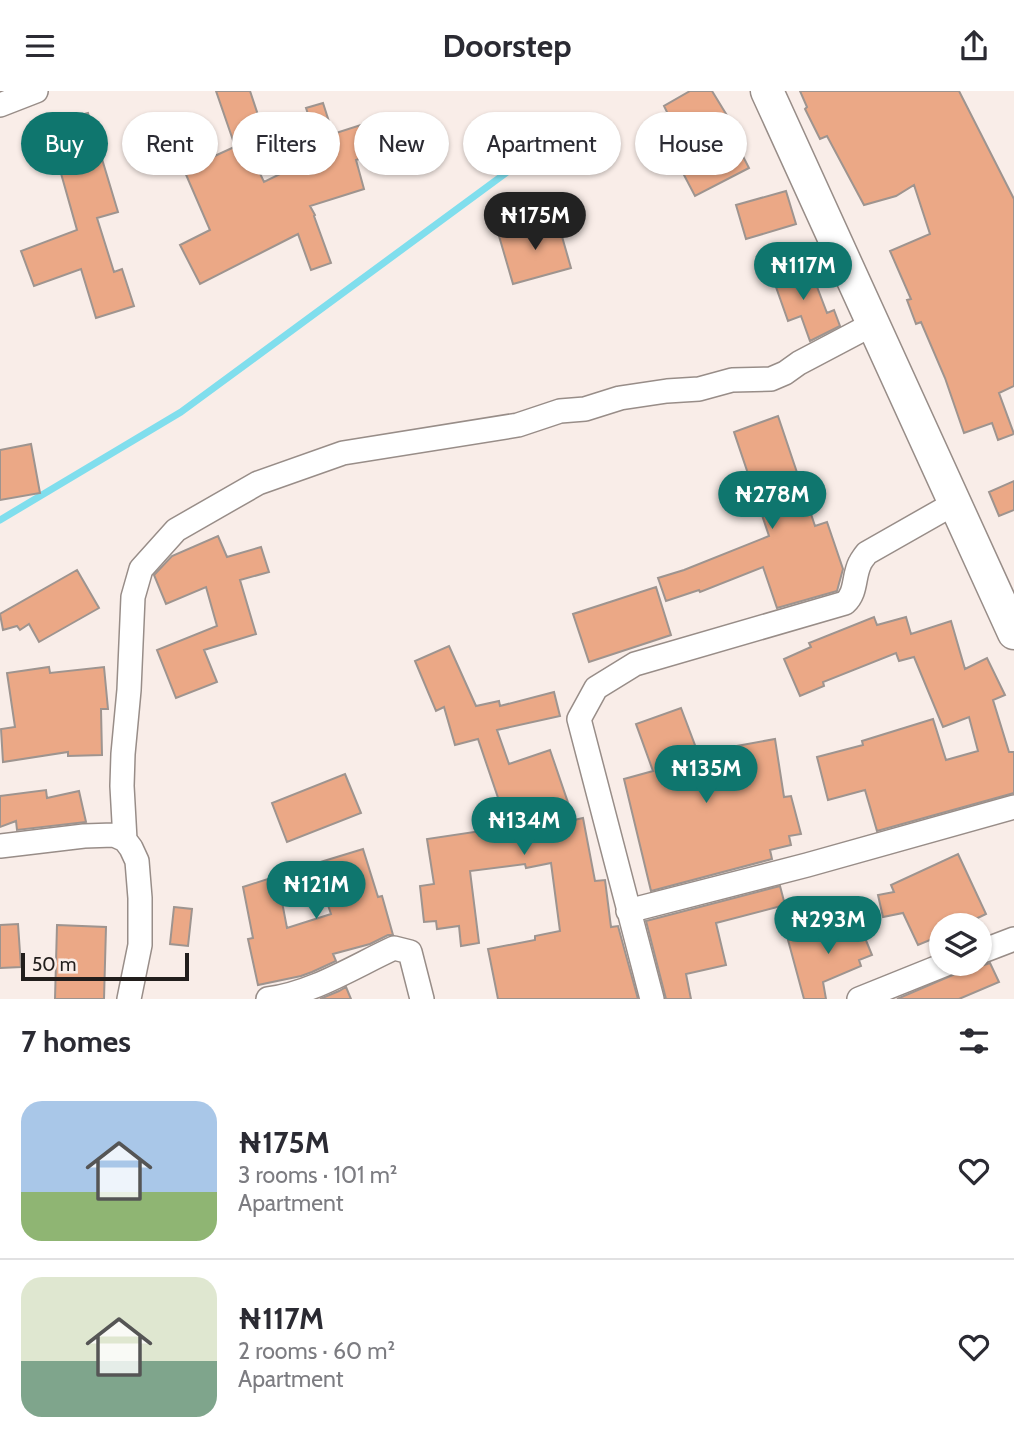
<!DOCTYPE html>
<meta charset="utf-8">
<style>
:root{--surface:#fff;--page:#f7f7f7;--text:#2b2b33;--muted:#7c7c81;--line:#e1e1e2;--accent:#0f766e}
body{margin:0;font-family:Cabin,sans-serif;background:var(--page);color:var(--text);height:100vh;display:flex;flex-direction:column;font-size:26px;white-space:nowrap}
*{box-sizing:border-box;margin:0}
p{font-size:23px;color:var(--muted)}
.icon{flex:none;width:38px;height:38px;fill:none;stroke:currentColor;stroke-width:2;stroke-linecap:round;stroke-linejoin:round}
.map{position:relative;height:908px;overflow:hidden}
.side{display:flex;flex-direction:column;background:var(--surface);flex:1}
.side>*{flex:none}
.guide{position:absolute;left:21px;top:21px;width:973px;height:63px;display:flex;gap:14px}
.tools{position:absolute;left:929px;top:822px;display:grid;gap:14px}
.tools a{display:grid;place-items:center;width:63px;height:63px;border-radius:50%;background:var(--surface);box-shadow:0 2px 5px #0004;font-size:35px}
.scale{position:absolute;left:21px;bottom:18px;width:168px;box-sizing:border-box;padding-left:7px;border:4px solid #221e1c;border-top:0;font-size:19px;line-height:24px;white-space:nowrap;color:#221e1c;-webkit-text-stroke:5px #f9ede8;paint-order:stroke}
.price{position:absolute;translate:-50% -60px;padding:0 16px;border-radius:24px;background:var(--accent);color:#fff;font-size:23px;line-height:46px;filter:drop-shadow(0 2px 4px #0008)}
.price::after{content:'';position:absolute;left:50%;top:42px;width:21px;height:16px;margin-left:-10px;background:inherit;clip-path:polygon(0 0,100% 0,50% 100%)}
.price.active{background:#222;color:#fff}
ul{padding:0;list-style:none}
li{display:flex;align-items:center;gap:21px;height:175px;padding:0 21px}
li+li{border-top:2px solid var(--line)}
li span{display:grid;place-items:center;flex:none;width:196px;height:140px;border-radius:21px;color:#555}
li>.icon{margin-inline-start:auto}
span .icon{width:84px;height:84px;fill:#fffc;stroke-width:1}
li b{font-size:30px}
h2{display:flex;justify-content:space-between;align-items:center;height:84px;padding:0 21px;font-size:30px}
.tag{padding:0 24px;border-radius:32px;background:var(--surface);box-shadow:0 2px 5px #0004;font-size:24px;line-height:63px}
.tag.active{background:var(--accent);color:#fff}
header{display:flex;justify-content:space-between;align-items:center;height:91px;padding:0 21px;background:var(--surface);font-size:32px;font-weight:700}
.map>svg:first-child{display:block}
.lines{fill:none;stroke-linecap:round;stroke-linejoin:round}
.stream{stroke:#80deed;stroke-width:7}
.building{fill:#eba886;stroke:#9e948f;stroke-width:2}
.street-casing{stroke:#988d88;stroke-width:26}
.secondary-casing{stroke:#988d88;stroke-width:35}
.street{stroke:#fff;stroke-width:23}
.secondary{stroke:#fff;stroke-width:32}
</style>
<header><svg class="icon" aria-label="menu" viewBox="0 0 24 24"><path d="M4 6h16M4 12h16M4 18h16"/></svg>Doorstep<svg class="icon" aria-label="share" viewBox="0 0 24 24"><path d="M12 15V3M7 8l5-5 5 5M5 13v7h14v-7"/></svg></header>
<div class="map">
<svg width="1014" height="908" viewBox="0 0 1014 908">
<rect width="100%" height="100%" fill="#f9ede8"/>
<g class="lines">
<!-- stream -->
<path class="stream" d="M 0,429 L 181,321 L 510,79"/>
</g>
<!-- building -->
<path class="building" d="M 216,0 L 250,0 L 265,45 L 245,51 L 264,91 L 321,63 L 306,17 L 323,12 L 333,43 L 395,23 L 405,54 L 356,69 L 364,98 L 310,115 L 315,124 L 314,125 L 331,172 L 311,179 L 298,143 L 200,193 L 180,154 L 210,139 L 184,79 L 243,52 L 235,55 Z
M 690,0 L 712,0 L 731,31 L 727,34 L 749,77 L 695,105 L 674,65 L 667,69 L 646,33 L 667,21 L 664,15 Z
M 800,0 L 959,0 L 1014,108 L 1014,295 L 999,302 L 1014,343 L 998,349 L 992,332 L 964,342 L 945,287 L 921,231 L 916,233 L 907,209 L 911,208 L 890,160 L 930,143 L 914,94 L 896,105 L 864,114 L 827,45 L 820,48 L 805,18 L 807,16 Z
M 88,22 L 101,68 L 102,68 L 118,121 L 97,127 L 114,181 L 122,178 L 134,215 L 96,227 L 81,178 L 34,195 L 21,160 L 77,139 L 47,33 Z
M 786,100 L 796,133 L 746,148 L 736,114 Z
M 557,128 L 571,177 L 513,193 L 499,145 Z
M 792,171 L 801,193 L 814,188 L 827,222 L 834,219 L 840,235 L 810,250 L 801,225 L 788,230 L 770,179 Z
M 778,325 L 815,435 L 827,431 L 843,478 L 837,500 L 777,517 L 763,476 L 700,501 L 699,499 L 666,510 L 658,487 L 684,479 L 769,445 L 734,341 Z
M 31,353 L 40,402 L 0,409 L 0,359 Z
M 1014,390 L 1014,419 L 999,425 L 989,401 Z
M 218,445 L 227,466 L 261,456 L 269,481 L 240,489 L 256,543 L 204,559 L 217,591 L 176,607 L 157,559 L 217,535 L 206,496 L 166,513 L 154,484 L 172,465 Z
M 77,479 L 99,517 L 39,551 L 29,533 L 20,539 L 17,535 L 3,539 L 0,523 Z
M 656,496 L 671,544 L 589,571 L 573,523 Z
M 874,526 L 877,534 L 906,526 L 911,543 L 951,530 L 965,578 L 987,567 L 1005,604 L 993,609 L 1009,661 L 1014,661 L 1014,702 L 877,740 L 865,699 L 828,709 L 817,666 L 863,654 L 862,650 L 933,628 L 946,669 L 978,660 L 969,626 L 943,636 L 914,566 L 899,570 L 896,562 L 823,591 L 824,595 L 800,605 L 784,568 L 811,556 L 809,552 Z
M 449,555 L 476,615 L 499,610 L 500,615 L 554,601 L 560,625 L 497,639 L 509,673 L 550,659 L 574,729 L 583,727 L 595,790 L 605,789 L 611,836 L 618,835 L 638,908 L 498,908 L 488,858 L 535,849 L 535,845 L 560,840 L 551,772 L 526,777 L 525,773 L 470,780 L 479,852 L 461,855 L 459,835 L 437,838 L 436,830 L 424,831 L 420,795 L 434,793 L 427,748 L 508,736 L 478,648 L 455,654 L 444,616 L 436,620 L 415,570 Z
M 49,576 L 50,582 L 104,576 L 108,618 L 101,618 L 102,664 L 68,665 L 68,661 L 3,671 L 1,638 L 15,636 L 7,582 Z
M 681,617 L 698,662 L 775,648 L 784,706 L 791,705 L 801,743 L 789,745 L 791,754 L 770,759 L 772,768 L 651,800 L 624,688 L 653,680 L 636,633 Z
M 345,683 L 361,722 L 287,751 L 272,712 Z
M 46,699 L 47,707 L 79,700 L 86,731 L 17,739 L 16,730 L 0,736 L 0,705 Z
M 363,758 L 378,806 L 382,805 L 393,844 L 388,844 L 370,853 L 333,863 L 336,870 L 312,881 L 301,885 L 258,894 L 248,848 L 253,847 L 243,796 L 277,785 L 287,837 L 331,823 L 314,773 Z
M 958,763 L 986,823 L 961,835 L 942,835 L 942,844 L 918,854 L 903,822 L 883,826 L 878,804 L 894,801 L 891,794 Z
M 780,795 L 785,814 L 716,832 L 726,874 L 686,883 L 691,908 L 666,908 L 646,830 Z
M 174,816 L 192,818 L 188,855 L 170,853 Z
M 856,825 L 872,864 L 859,869 L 861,875 L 823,891 L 826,908 L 804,908 L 788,849 L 817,841 Z
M 18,833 L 21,876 L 0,877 L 0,834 Z
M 57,834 L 106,836 L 104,908 L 55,908 Z
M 990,872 L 999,891 L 959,908 L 897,908 L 976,874 L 984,874 Z
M 346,896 L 351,908 L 320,908 L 339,900 Z"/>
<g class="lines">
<!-- street casing -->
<g class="street-casing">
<path id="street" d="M 0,14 L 36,0
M 125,749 L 122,695 L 123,663 L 129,599 L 133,506 L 141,478 L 176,439 L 258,392 L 343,362 L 518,334 L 560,320 L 585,318 L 620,307 L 667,300 L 699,298 L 732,289 L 771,288 L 785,282 L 799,272 L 873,233
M 0,755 L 84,745 L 114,744 L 125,749 L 131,757 L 137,770 L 140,807 L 140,854 L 129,908
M 628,820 L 807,774 L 1014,716
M 980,861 L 1014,848
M 268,908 C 313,902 353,876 394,857 L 410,861 L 422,908
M 652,908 L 579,628 L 596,597 L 635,573 L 845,512 C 857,501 853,486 860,472 C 860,471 866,463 867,462 L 955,412
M 859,908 L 946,873"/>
</g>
<!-- secondary casing -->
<g class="secondary-casing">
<path id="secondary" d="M 767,0 L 1014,542"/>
</g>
<!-- street -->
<use href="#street" class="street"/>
<!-- secondary -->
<use href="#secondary" class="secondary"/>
</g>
</svg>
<div class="tools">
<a><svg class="icon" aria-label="layers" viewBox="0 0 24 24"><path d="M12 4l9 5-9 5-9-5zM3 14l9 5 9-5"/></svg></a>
</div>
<div class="scale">50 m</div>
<b class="price active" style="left:535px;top:161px">₦175M</b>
<b class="price" style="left:803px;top:211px">₦117M</b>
<b class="price" style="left:772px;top:440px">₦278M</b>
<b class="price" style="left:706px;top:714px">₦135M</b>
<b class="price" style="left:524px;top:766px">₦134M</b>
<b class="price" style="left:316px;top:830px">₦121M</b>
<b class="price" style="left:828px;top:865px">₦293M</b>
<div class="guide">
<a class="tag active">Buy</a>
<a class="tag">Rent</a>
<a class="tag">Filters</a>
<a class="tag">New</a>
<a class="tag">Apartment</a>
<a class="tag">House</a>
</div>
</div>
<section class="side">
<h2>7 homes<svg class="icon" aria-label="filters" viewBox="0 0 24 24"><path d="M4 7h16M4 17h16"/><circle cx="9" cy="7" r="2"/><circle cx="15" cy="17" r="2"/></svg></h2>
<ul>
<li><span style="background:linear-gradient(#a9c7e8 65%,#8fb573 0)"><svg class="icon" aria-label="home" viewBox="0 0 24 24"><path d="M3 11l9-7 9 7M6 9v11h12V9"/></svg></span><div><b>₦175M</b><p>3 rooms · 101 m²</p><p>Apartment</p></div><svg class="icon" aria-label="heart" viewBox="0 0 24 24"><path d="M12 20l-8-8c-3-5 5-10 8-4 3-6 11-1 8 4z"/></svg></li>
<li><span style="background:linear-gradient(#dfe7d0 60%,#7fa58c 0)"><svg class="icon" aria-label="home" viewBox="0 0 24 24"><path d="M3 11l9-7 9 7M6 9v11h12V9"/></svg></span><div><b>₦117M</b><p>2 rooms · 60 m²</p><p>Apartment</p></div><svg class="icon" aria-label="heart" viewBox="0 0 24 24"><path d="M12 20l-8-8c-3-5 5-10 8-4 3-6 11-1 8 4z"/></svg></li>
</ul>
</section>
